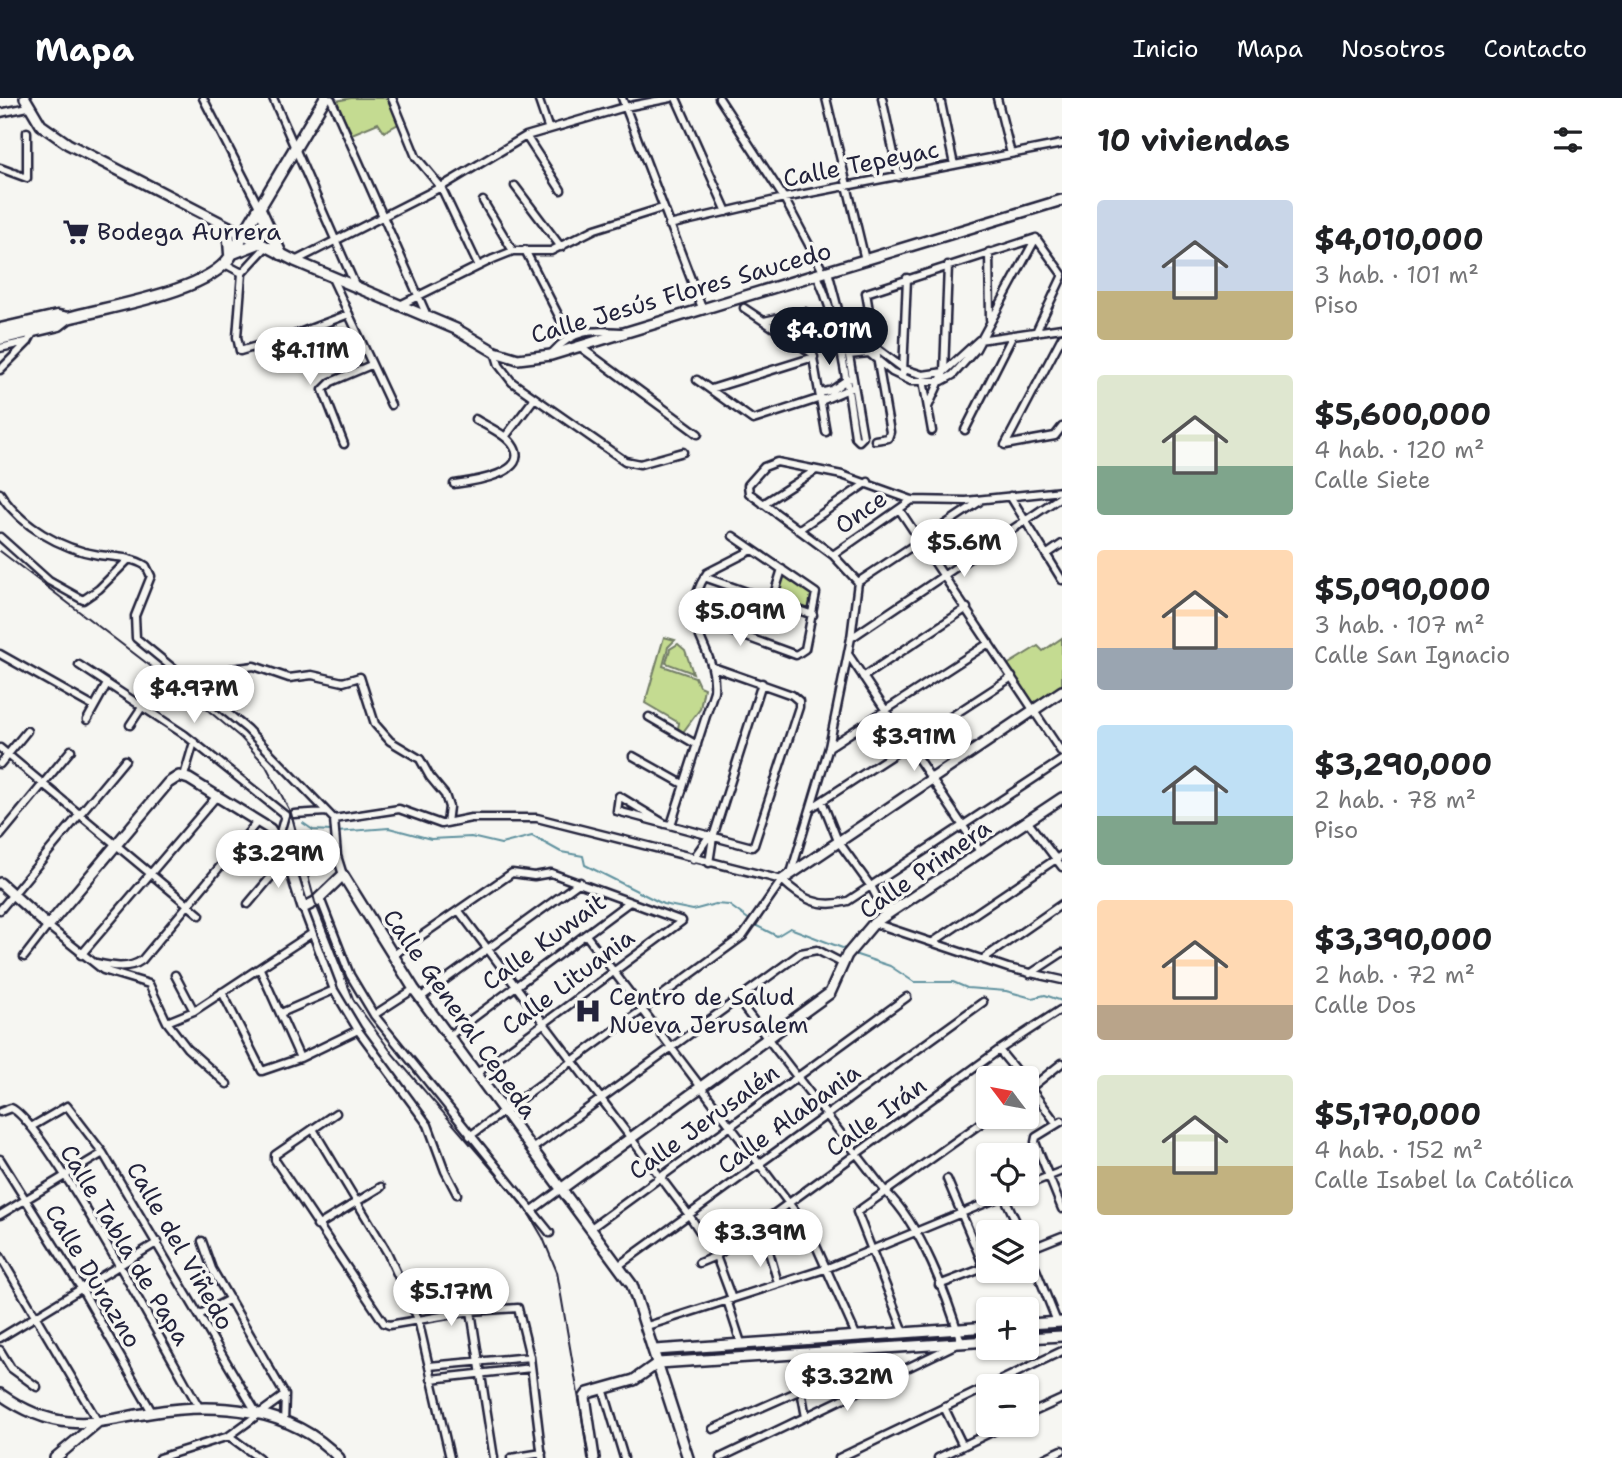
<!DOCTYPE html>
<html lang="es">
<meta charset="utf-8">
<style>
:root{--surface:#fff;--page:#f6f6f6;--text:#202124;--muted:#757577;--accent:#111827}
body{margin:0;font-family:"Shantell Sans",sans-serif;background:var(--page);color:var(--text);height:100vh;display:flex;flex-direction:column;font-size:26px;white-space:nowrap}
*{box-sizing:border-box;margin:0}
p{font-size:23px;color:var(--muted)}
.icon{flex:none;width:38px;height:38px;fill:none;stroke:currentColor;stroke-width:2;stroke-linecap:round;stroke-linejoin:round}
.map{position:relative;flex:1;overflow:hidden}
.side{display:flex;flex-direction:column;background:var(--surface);width:560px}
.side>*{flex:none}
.needle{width:46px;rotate:302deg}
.controls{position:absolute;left:976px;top:968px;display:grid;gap:14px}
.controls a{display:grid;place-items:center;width:63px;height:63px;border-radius:7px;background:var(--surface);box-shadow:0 2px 5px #0004;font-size:35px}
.price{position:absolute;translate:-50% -60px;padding:0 16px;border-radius:24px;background:#fff;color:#222;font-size:23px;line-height:46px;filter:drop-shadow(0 2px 4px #0008)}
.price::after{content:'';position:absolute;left:50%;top:42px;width:21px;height:16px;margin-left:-10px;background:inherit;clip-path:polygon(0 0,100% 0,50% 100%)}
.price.on{background:var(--accent);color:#fff}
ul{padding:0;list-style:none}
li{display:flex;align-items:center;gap:21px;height:175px;padding:0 35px}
li span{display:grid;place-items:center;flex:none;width:196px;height:140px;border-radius:7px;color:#555}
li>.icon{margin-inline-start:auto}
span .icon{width:84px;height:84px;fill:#fffc;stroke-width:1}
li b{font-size:30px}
h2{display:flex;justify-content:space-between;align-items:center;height:84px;padding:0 35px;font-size:30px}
header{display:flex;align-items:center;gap:42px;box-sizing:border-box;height:98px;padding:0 35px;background:var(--accent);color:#fff}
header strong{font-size:33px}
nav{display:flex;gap:38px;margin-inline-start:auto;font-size:24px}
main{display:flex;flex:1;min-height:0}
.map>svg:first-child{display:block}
.green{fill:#c4db91;stroke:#737e66;stroke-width:2}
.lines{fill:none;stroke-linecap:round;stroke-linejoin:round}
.stream{stroke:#61929f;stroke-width:2}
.street-casing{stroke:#22223b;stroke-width:11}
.secondary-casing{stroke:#22223b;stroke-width:14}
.primary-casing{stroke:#22223b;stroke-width:15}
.street{stroke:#f6f6f2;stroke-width:6}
.secondary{stroke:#f6f6f2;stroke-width:9}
.primary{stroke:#f6f6f2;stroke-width:10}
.rail{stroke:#22223b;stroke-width:2}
.labels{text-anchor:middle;stroke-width:7;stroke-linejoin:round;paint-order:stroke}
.street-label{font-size:24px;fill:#22223b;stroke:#f6f6f2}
.poi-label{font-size:24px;fill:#22223b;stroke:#f6f6f2;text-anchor:start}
</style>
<header>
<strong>Mapa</strong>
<nav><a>Inicio</a><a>Mapa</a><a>Nosotros</a><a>Contacto</a></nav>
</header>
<main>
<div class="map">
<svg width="1062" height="1360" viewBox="0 0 1062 1360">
<rect width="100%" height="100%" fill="#f6f6f2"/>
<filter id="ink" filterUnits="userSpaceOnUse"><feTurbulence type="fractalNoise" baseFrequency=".0143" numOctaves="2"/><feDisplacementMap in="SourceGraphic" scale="14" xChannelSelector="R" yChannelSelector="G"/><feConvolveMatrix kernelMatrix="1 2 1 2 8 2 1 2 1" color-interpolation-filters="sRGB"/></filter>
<g filter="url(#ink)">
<!-- green -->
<path class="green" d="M 351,0 L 389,0 L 400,25 L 384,34 L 378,25 L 352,36 L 336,3 Z
M 782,476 L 814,497 L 810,512 L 775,500 Z
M 664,539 L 675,542 L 668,549 L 663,568 L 695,579 L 699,588 L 704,590 L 700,611 L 683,634 L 678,630 L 679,625 L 645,605 Z
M 1062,540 L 1062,587 L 1034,606 L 1007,567 L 1038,548 L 1043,553 Z
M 678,546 L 685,552 L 693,575 L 666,565 L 670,551 Z"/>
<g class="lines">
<!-- stream -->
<path class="stream" d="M 303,725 L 313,732 L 331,733
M 337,734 L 389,730 L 431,741 L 471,739 L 501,746 L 532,738 L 561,754 L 583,758 L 585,767 L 663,806 L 693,812 L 715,806 L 729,807 L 751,823
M 755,827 L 777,838 L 790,830 L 845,851
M 854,856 L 890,868 L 914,884 L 953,884 L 967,890 L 1006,893 L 1032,900 L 1045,897 L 1062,903"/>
<!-- street casing -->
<g class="street-casing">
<path id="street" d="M 203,0 L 260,111
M 273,0 L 356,189
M 392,0 L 416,59 L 441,89 L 478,167
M 538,0 L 548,29
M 622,0 L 702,210
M 676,0 L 727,114
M 719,0 L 784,100 L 824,175
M 826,0 L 865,162
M 882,0 L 899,79
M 940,0 L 954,67
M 997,0 L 1011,56
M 331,1 L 428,220
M 0,15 L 28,9
M 526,38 L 561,92
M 0,70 L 27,80 L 27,34
M 515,88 L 561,149
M 483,103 L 513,153
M 669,127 L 784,100 L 1062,46
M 1036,140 L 1062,176
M 266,149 L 242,175 L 237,239 L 240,253 L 294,237 L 349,216
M 525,152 L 569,238
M 989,154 L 990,221
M 295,163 L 441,89 L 526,38 L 625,9 L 671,0
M 225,166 L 242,175
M 817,177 C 840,229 847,283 855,339 L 859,343 L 863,339 L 847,246 L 828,173
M 332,180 L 391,307
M 398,208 L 493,161 L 513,153 L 551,153 L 595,131 L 662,110
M 744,210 L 813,256
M 764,223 L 805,214 L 826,334
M 1036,234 L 1062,179
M 1062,239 L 1005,347 L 1055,338 L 1062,329
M 846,246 L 868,244 L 904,271 L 923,277 L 944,274 L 979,242 L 1062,230
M 579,248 L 698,336
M 0,250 L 26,244
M 495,254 L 499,267 L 512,284 L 625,363 L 640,366 L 683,354
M 552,255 C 573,231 591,232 621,234
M 848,257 L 869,255 L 892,274 L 911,283 L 942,283 L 953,277 L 976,251 L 1036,140
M 0,272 L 28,244 L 35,231
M 903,274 L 907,180
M 697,282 L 753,322 L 821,300
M 923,282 L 932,333
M 711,291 L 814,259
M 820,295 L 832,292 L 848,281
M 821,303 L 851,290
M 928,309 L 944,274 L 948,167
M 965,332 L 1013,237
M 505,339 L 534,301
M 875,342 L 888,340 L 890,334 L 866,195 L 1036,140
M 344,346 L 323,292 L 331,284 L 371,267
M 454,386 C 469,384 534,376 512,346 C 504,335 486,328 475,321
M 0,395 C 20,428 61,451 99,457 C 114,459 133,459 146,468 L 151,478 L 135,518 L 136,540 L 247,631 L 334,721 L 337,758 L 343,777
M 1010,398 L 1062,482
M 763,406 L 816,372
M 899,411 L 1062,655
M 798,432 L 868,384
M 0,439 L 49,483 L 83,502 L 99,491 L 129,461
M 833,457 L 912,402
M 1046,457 L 1062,446
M 704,479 L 813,517
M 858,484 L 979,404
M 772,503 L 782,471
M 692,519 L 796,557 L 805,551 L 816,495 L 733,438
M 851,540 L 1062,398
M 0,556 L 94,609
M 848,556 L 981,755
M 79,567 L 185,637 L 285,717
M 863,579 L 967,510
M 195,587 L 231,571 L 254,568 L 289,580 L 312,577 L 343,584 L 360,579 L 375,626 L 390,643 L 420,661 L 430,679 L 445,697 L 449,709 L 447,725
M 649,619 L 697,647
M 87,622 L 107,586
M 130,627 L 142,609
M 829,649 L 989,545
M 0,650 L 200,817
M 633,658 L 683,686
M 0,666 L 27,633
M 184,678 L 194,644
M 822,703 L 838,743 L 872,790 L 886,817
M 811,710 L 1012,579
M 294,716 L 326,714
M 334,721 L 399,711 L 441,726 L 471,720 L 537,720 L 782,782
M 1028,724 L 1062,769
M 665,726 L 619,698 L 617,713 L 752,749 L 754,747 L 799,609 L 799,603 L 792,597 L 713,569
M 671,727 L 714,593 C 718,545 672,529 707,475 L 752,452
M 0,738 L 71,652
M 278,742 L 285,717
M 693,761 L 710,737
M 709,765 L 713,739 L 762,585
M 791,775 L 829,649 L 851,540 L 858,484 L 833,457 L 749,395 L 748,387 L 764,369 L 777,364 L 842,377 L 912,402 L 966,403 L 1062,393
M 782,782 C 802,801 819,811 848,803 L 1062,662
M 320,800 L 350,877 L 374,917 L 550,1135
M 248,806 L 287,760
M 303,810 L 334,892 L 358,932 L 428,1027 L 445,1073 L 457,1096
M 0,812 L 125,662
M 459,813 L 689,1117 L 716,1158 L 732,1201
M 874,825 L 1008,870 L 1062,882
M 586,837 L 809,1132 L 856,1237
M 933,844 L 1062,757
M 81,857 L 216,699
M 392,858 L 512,775 L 534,778 L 551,775 L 682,823 L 477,975
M 24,859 L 48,828 L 103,872 L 149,886 L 167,924 L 187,950 L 227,986
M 983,861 L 1062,806
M 96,865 C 110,868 129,872 142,862 L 258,723
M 260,871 L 300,960
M 1030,876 L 1062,855
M 175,877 L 194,913
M 222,894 L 262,973 L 300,960 L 358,932
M 420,900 L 580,784
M 281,915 L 334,892
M 374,917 L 414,891
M 167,924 L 194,913 L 311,836
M 449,938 L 628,805
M 999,952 L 1022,980
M 1027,986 L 1057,1026
M 1028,992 L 1062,965
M 0,1014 L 11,1010 C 45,1024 172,1263 199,1309
M 336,1015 L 275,1057 L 275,1062 L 384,1225 L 389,1227 L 471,1213 L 518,1210 L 530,1259 L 542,1360
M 1062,1023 L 1036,1039 L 1035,1044 L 1062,1111
M 31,1029 L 67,1008 L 103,1055 L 256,1314
M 313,1031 L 387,1154 L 418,1221 L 450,1360
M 470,1038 L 743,838 L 782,782
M 532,1051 L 801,855 L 817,852 L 844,866
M 0,1061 L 81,1190 L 152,1314
M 947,1081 L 984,1169
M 1027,1087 L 1062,1073
M 1003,1096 L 1021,1134
M 534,1111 L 561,1091
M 0,1117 L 103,1055
M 317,1128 L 381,1089
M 591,1130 L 907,899
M 202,1143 L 212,1171 L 285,1297
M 1027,1149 L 1057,1224
M 768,1150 L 778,1185
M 1027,1152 L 1062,1138
M 0,1158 L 98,1324
M 699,1165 L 716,1158 L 999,952 L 1060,912
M 618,1168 L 983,904
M 939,1187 L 989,1168
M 727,1202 L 741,1245
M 471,1213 L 494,1360
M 199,1217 L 230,1201
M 647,1228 L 825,1171 L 1008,1096
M 904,1234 L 857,1114 L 991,1018
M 0,1240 L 158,1144
M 0,1252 L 11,1270 L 37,1289
M 840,1252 L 849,1298
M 794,1255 L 806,1319
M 429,1268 L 530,1259
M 431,1281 L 531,1270
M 603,1290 L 624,1360
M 944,1309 L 963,1348
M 1027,1317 L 1062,1301
M 284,1325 L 285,1297
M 713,1331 L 801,1292
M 229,1338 L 259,1360
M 159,1360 L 229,1338 L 285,1297
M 511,1360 L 542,1355
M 720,1360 L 961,1244 C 947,1198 921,1127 886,1094 L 737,901
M 839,1360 L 1062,1253
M 938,1360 L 1008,1326
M 1045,1360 L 1062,1352"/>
</g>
<!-- secondary casing -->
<g class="secondary-casing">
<path id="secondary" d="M 25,0 L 41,27 L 68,46 L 295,163 L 456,231 L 495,254 L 518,261 L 551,257 L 1062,102
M 782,782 L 1062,593
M 0,785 L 48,828 L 168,685 L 179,678 L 189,681 L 270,731 L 287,760 L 303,810 L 315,804 L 343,777 L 414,891 L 632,1187 L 688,1360
M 561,1091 L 830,895 L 847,857 L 874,825 L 1062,700
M 1027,1226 L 1062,1224
M 1027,1240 L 1062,1238
M 655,1252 L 989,1229
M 0,1296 C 20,1310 44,1322 69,1324 C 96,1327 122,1319 149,1315 C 214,1304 290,1308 339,1360
M 55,1360 L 98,1324
M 594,1360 L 585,1299 L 588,1295 L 634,1282 L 658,1265 L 989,1243"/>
</g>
<!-- primary casing -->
<g class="primary-casing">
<path id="primary" d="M 260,111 L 281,156
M 228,129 L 230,156
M 233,155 L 259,145
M 0,231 L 57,218 L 68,220 C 110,208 207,194 230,159 L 325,0
M 0,241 L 59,227 L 68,220"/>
</g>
<!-- street -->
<use href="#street" class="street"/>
<!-- secondary -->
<use href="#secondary" class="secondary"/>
<!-- primary -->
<use href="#primary" class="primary"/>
<!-- rail -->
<path class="rail" d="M 0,453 L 204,609 L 241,640 L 266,668 L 291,715 L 315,804 L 354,903 L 392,955 L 526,1111 L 543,1140 L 557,1174 L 589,1360"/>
</g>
</g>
<!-- icons -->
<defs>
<g id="supermarket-bare" transform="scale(2.1)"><path d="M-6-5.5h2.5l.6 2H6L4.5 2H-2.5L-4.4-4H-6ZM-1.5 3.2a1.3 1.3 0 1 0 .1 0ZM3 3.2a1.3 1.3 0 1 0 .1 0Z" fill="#22223b" stroke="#f6f6f2" stroke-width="2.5" paint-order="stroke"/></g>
<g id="hospital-bare" transform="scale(2.1)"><path d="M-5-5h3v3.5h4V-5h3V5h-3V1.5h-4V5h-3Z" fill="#22223b" stroke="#f6f6f2" stroke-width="2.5" paint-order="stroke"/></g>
</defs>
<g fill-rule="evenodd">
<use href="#supermarket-bare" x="76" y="134"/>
<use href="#hospital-bare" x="588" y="913"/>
</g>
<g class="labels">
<!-- street labels -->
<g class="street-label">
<text transform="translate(861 66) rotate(-11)" y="8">Calle Tepeyac</text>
<text transform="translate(681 195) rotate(-16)" y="8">Calle Jesús Flores Saucedo</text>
<text transform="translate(861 414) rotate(-35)" y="8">Once</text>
<text transform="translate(925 771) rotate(-35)" y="8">Calle Primera</text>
<text transform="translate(544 844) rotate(-36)" y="8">Calle Kuwait</text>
<text transform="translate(568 884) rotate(-37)" y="8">Calle Lituania</text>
<text transform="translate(460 916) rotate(55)" y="8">Calle General Cepeda</text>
<text transform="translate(876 1019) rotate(-36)" y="8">Calle Irán</text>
<text transform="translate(789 1021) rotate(-36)" y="8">Calle Alabania</text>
<text transform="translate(704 1024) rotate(-36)" y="8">Calle Jerusalén</text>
<text transform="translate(125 1147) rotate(59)" y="8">Calle Tabla de Papa</text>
<text transform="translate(180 1148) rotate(60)" y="8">Calle del Viñedo</text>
<text transform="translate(93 1178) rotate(59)" y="8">Calle Durazno</text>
</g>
<!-- poi labels -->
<g class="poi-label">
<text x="97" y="142">Bodega Aurrera</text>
<text x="609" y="907">Centro de Salud<tspan x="609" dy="28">Nueva Jerusalem</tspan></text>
</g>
</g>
</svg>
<div class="controls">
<a><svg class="needle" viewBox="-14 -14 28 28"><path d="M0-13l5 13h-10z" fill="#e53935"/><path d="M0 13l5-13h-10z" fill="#757577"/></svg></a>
<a><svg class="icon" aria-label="locate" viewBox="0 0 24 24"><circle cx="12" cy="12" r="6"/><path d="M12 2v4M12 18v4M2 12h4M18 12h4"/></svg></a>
<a><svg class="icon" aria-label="layers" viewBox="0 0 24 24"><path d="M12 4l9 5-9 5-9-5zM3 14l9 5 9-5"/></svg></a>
<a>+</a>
<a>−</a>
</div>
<b class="price on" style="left:829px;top:269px">$4.01M</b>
<b class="price" style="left:310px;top:289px">$4.11M</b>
<b class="price" style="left:964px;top:481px">$5.6M</b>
<b class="price" style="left:740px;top:550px">$5.09M</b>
<b class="price" style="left:194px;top:627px">$4.97M</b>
<b class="price" style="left:914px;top:675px">$3.91M</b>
<b class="price" style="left:278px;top:792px">$3.29M</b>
<b class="price" style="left:760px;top:1171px">$3.39M</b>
<b class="price" style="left:451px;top:1230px">$5.17M</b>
<b class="price" style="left:847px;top:1315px">$3.32M</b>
</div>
<section class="side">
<h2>10 viviendas<svg class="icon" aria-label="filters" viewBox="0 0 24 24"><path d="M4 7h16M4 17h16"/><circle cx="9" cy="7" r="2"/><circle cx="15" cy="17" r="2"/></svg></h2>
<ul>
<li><span style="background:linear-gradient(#c9d6e8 65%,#c2b280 0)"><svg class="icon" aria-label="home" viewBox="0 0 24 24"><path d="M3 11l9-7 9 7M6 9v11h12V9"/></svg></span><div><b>$4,010,000</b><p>3 hab. · 101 m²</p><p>Piso</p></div></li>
<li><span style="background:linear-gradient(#dfe7d0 65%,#7fa58c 0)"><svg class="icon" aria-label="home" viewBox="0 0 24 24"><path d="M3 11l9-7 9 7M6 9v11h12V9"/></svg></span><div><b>$5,600,000</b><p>4 hab. · 120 m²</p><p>Calle Siete</p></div></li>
<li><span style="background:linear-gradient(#ffd9b3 70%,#9aa5b1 0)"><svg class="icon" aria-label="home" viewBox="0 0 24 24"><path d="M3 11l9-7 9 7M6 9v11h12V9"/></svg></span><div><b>$5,090,000</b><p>3 hab. · 107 m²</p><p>Calle San Ignacio</p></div></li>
<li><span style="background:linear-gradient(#bfe0f5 65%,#7fa58c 0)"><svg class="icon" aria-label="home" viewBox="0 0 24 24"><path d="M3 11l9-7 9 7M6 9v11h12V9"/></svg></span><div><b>$3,290,000</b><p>2 hab. · 78 m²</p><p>Piso</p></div></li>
<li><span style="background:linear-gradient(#ffd9b3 75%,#b9a48a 0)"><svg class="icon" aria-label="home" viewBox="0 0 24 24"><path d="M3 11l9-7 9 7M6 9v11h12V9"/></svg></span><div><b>$3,390,000</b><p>2 hab. · 72 m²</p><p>Calle Dos</p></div></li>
<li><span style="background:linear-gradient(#dfe7d0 65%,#c2b280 0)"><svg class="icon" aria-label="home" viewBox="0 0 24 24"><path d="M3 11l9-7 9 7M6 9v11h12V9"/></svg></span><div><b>$5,170,000</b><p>4 hab. · 152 m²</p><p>Calle Isabel la Católica</p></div></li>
</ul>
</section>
</main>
